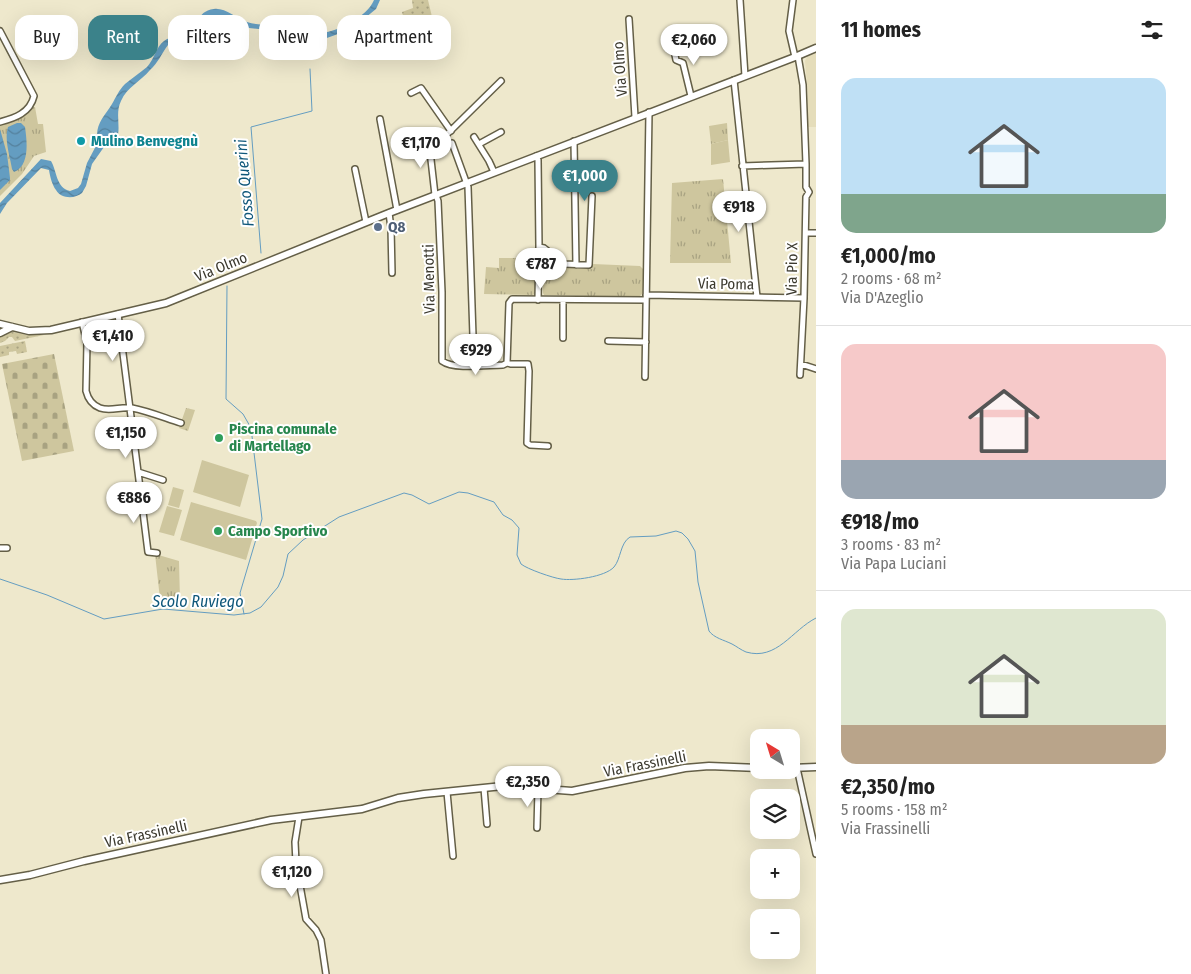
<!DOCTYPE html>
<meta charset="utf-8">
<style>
:root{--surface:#fff;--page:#f2f2f2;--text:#222;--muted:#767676;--line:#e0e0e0;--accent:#3b828a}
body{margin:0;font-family:"Fira Sans Condensed",sans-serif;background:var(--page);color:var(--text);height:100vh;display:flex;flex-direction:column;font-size:19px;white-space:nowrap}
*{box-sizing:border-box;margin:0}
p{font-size:16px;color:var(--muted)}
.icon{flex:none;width:28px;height:28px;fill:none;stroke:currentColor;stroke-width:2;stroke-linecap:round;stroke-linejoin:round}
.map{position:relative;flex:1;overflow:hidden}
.sheet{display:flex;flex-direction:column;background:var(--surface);width:375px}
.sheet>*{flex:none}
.top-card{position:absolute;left:15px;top:15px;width:475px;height:45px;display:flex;gap:10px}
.needle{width:32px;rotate:322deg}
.buttons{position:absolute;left:750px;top:729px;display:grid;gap:10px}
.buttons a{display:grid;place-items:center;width:50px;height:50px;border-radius:10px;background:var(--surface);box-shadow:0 5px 20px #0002;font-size:25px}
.price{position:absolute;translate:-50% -42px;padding:0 11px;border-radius:18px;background:#fff;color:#222;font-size:16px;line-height:32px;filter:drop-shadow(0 1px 2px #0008)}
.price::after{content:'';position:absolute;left:50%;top:30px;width:15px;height:11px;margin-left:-8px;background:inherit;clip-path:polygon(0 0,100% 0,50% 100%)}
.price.current{background:var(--accent);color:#fff}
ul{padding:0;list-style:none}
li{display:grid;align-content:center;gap:10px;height:265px;padding:0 25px}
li+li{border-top:1px solid var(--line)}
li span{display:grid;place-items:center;height:155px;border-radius:15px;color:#555}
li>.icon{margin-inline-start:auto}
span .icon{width:90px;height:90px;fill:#fffc;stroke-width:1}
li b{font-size:21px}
h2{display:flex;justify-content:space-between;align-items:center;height:60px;padding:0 25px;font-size:21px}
.chip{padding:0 18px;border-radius:15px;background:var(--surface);box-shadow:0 5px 20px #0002;font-size:18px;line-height:45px}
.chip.current{background:var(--accent);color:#fff}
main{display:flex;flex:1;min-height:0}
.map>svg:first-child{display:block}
.built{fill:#e5ddba}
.grass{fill:url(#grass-dots)}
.cemetery{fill:url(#cemetery-stones)}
.park{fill:url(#park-tufts)}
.pitch{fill:#cec69e}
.water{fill:url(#water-waves)}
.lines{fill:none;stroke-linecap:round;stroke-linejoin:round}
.stream{stroke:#649dc1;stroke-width:1}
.minor-casing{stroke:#645f47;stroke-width:8}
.tertiary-casing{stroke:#645f47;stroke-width:9}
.minor{stroke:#fff;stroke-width:5}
.tertiary{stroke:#fff;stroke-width:6}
.culture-dot{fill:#0f9aa8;stroke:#fff;stroke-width:2}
.service-dot{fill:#5c6f8a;stroke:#fff;stroke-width:2}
.leisure-dot{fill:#2e9e5b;stroke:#fff;stroke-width:2}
.labels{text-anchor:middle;stroke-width:4;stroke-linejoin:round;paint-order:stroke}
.street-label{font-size:15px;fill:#3c3a2f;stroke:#fff}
.culture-label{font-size:15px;font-weight:bold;fill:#0d838f;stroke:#fff;text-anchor:start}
.service-label{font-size:15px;font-weight:bold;fill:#4e5e75;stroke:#fff;text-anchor:start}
.leisure-label{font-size:15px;font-weight:bold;fill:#27864d;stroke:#fff;text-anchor:start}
.water-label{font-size:16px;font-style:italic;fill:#0f577a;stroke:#fff}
</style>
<main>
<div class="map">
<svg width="816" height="974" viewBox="0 0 816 974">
<defs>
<pattern id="grass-dots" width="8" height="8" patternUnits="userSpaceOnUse" patternTransform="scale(1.25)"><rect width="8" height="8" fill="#cec69e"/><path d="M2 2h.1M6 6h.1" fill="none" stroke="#a8a281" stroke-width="1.8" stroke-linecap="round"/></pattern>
<pattern id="cemetery-stones" width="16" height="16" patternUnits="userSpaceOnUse" patternTransform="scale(1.25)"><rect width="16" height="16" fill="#cec69e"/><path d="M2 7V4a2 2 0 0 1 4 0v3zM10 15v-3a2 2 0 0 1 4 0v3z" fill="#a8a281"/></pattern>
<pattern id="park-tufts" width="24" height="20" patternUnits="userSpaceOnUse" patternTransform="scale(1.25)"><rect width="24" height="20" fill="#cec69e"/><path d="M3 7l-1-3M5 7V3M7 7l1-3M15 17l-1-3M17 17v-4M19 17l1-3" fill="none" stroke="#a8a281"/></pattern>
<pattern id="water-waves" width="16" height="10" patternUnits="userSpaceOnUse" patternTransform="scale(1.25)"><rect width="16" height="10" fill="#649dc1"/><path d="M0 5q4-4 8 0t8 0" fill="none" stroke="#54819d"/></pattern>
</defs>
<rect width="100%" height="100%" fill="#eee8cc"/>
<!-- built -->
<path class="built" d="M 816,53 L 816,127 L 808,127 L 808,95 L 805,61 L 807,57 Z"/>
<!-- grass -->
<path class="grass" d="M 412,0 L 428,0 L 432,17 L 417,22 L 420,34 L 409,38 L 402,12 L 413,8 Z
M 8,331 L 27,335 L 44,335 L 15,341 L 12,337 L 9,337 L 5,341 L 0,343 L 0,336 Z
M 25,341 L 27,352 L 17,354 L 16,351 L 9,352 L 9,355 L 0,357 L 0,346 Z"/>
<!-- cemetery -->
<path class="cemetery" d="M 54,354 L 74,451 L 22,461 L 2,364 Z"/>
<!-- park -->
<path class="park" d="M 31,107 L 35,107 L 38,124 L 43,124 L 46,152 L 34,156 L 22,174 L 0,196 L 0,123 Z
M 727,123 L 728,140 L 711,144 L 709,126 Z
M 723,179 L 731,263 L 670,263 L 672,183 Z
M 546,253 L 564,267 L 592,269 L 593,264 L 640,266 L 644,270 L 643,293 L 639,297 L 544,295 L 543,293 L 543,257 Z
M 499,258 L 535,258 L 535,293 L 533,295 L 484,294 L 486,267 L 499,268 Z
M 186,408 L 195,410 L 188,431 L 179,428 Z
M 155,554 L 179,561 L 180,600 L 160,599 Z"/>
<!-- pitch -->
<path class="pitch" d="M 728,140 L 730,162 L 711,165 L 711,144 Z
M 202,460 L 249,475 L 240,507 L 193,492 Z
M 173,487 L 184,490 L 179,508 L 168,505 Z
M 191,502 L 256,521 L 257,523 L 246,560 L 180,540 Z
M 167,506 L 182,510 L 174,536 L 159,532 Z"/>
<!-- water -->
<path class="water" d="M 374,0 L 380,0 L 376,9 L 365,18 L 338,34 L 324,39 L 317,39 L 287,32 L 249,28 L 222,15 L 215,16 L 207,22 L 208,28 L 203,38 C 192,47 181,41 168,45 C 162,53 158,63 150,70 C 141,81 127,87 121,101 C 113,117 126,135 110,147 L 104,147 L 92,164 L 86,186 L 82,193 C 75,199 61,199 56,190 C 52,185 50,176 49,170 L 41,168 L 7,203 L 0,214 L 0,203 L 41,159 L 51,161 C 57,171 56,188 70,191 L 78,188 L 81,184 L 87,163 L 98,142 C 94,125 104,117 112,104 C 116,97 119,90 125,84 C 132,78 140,73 147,67 C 154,60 156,47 164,41 C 173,34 185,40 194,36 C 199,29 196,17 205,12 C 221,2 233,17 247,22 C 257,25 268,25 278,26 C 290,27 301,31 312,33 C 331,36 367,18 374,0 Z
M 17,123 L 21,123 L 25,127 C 27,141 30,166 14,172 L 12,169 C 10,156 4,140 8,127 Z
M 0,129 L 7,154 L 10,178 L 10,180 L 0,190 Z"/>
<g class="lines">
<!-- stream -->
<path class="stream" d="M 261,253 L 251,127 L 312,111 L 310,69
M 227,286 L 226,399 L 243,414 L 251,428 L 262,519 L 240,593 L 244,614
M 0,579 L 47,595 L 104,619 L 163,609 L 234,615 L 250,613 L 261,607 L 278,587 L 283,576 L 288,554 L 303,540 L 339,517 L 404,493 L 412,495 L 429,504 L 459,492 L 468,493 L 494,502 L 503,515 L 512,520 L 519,528 L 517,555 L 521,564 C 527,569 553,578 561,579 C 573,581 605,577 614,567 C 621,559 620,543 630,537 L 656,536 L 676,531 L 682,533 L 688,539 L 695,551 L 698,582 L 709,631 C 714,638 724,640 732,644 C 736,646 741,650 746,652 C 777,661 792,630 816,618"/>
<!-- minor casing -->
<g class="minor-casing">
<path id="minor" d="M 740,0 L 745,76
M 793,0 L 789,31 L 795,57
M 629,19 L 635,117
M 0,31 L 34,96 C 30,113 15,118 0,122
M 673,45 L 676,60 L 683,63 L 691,96
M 798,56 L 803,85 L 806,164
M 734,80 L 757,297
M 411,93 L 421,88 L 451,131
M 380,119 L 397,210
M 474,137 L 489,161 L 494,172
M 574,141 L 576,265
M 452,143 L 468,187 L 474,366
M 479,144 L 501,132
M 536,156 L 538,160 L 539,247 L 538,300
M 742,166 L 806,164 L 806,187 L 809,192 L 806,197 L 804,298 L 800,375
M 355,169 L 366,222
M 435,195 L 430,151 L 501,81
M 436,195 L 438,201 L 442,292 L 442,361 C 454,370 488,365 503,365 L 507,363 L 511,364 L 528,364 L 529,371 L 527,443 L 530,445 L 548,446
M 389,213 L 391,228 L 392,273
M 806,233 L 816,233
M 539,247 L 544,248 L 564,264 L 589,265 L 592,196
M 646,295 L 804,298
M 118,314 L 138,472 L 163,480
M 82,322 L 87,343 L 86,391 C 88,399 92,405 100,408 C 111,412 121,406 132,408 C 148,411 165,418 181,423
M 563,338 L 563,300
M 608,341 L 646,342
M 507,363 L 509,303 L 512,299 L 646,300
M 801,364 L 816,369
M 645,377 L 649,112
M 138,472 L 148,552 L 157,553
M 0,548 L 7,548
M 797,768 L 816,854
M 484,788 L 487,824
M 447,792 L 453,856
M 299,817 L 295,842 L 296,863 L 306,919 L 316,930 L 321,940 L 326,974
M 537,828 L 538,789"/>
</g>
<!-- tertiary casing -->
<g class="tertiary-casing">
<path id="tertiary" d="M 0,324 L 29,331 L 51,330 L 166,303 L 389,213 L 795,57 L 816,48
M 0,333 L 12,327
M 791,768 L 816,767
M 0,880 L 30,875 L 84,861 L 271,820 L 362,809 L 398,798 L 424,794 L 503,786 L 572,791 L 685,768 L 709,766 L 759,768"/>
</g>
<!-- minor -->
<use href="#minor" class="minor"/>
<!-- tertiary -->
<use href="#tertiary" class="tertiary"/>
</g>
<!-- markers -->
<circle class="culture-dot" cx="81" cy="141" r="5"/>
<circle class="service-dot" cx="378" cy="227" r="5"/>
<g class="leisure-dot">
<circle cx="219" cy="438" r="5"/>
<circle cx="218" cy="531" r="5"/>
</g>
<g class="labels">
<!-- street labels -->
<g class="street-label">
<text transform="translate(620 69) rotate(-94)" y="5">Via Olmo</text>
<text transform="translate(221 267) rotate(-22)" y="5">Via Olmo</text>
<text transform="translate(792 269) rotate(-89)" y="5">Via Pio X</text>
<text transform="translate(429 279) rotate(-91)" y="5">Via Menotti</text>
<text transform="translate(726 284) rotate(1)" y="5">Via Poma</text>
<text transform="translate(645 764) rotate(-11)" y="5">Via Frassinelli</text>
<text transform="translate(146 834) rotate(-12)" y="5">Via Frassinelli</text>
</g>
<!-- culture labels -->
<g class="culture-label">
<text x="91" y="146">Mulino Benvegnù</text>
</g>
<!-- service labels -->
<g class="service-label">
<text x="388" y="232">Q8</text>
</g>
<!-- leisure labels -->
<g class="leisure-label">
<text x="229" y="434">Piscina comunale<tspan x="229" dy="17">di Martellago</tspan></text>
<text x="228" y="536">Campo Sportivo</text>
</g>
<!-- water labels -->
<g class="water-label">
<text transform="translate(244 183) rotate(-95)" y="6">Fosso Querini</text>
<text x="198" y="607">Scolo Ruviego</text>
</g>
</g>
</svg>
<div class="buttons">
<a><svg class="needle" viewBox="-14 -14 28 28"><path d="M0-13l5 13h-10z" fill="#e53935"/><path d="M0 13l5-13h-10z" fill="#767676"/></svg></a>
<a><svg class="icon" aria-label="layers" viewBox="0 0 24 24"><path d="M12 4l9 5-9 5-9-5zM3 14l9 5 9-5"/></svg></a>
<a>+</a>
<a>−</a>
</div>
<b class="price" style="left:694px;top:66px">€2,060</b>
<b class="price" style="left:421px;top:169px">€1,170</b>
<b class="price current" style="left:585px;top:202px">€1,000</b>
<b class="price" style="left:739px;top:233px">€918</b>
<b class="price" style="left:541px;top:290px">€787</b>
<b class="price" style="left:113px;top:362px">€1,410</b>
<b class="price" style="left:476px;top:376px">€929</b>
<b class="price" style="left:126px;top:459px">€1,150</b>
<b class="price" style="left:134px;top:524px">€886</b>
<b class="price" style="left:528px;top:808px">€2,350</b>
<b class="price" style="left:292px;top:898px">€1,120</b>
<div class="top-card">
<a class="chip">Buy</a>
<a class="chip current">Rent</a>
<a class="chip">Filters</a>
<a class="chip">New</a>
<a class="chip">Apartment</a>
</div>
</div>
<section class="sheet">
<h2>11 homes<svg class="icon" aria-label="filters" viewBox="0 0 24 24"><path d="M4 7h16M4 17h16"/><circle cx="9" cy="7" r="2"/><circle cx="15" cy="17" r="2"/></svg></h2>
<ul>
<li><span style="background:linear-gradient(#bfe0f5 75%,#7fa58c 0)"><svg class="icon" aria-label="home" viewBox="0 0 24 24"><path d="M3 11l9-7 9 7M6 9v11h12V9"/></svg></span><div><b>€1,000/mo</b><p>2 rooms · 68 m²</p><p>Via D'Azeglio</p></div></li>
<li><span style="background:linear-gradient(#f6c9c9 75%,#9aa5b1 0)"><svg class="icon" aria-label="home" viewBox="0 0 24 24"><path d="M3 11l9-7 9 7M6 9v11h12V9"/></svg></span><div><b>€918/mo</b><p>3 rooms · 83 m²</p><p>Via Papa Luciani</p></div></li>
<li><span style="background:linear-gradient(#dfe7d0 75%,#b9a48a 0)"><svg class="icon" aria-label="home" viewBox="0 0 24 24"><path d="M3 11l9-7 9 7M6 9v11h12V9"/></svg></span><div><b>€2,350/mo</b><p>5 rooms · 158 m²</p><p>Via Frassinelli</p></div></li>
</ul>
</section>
</main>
